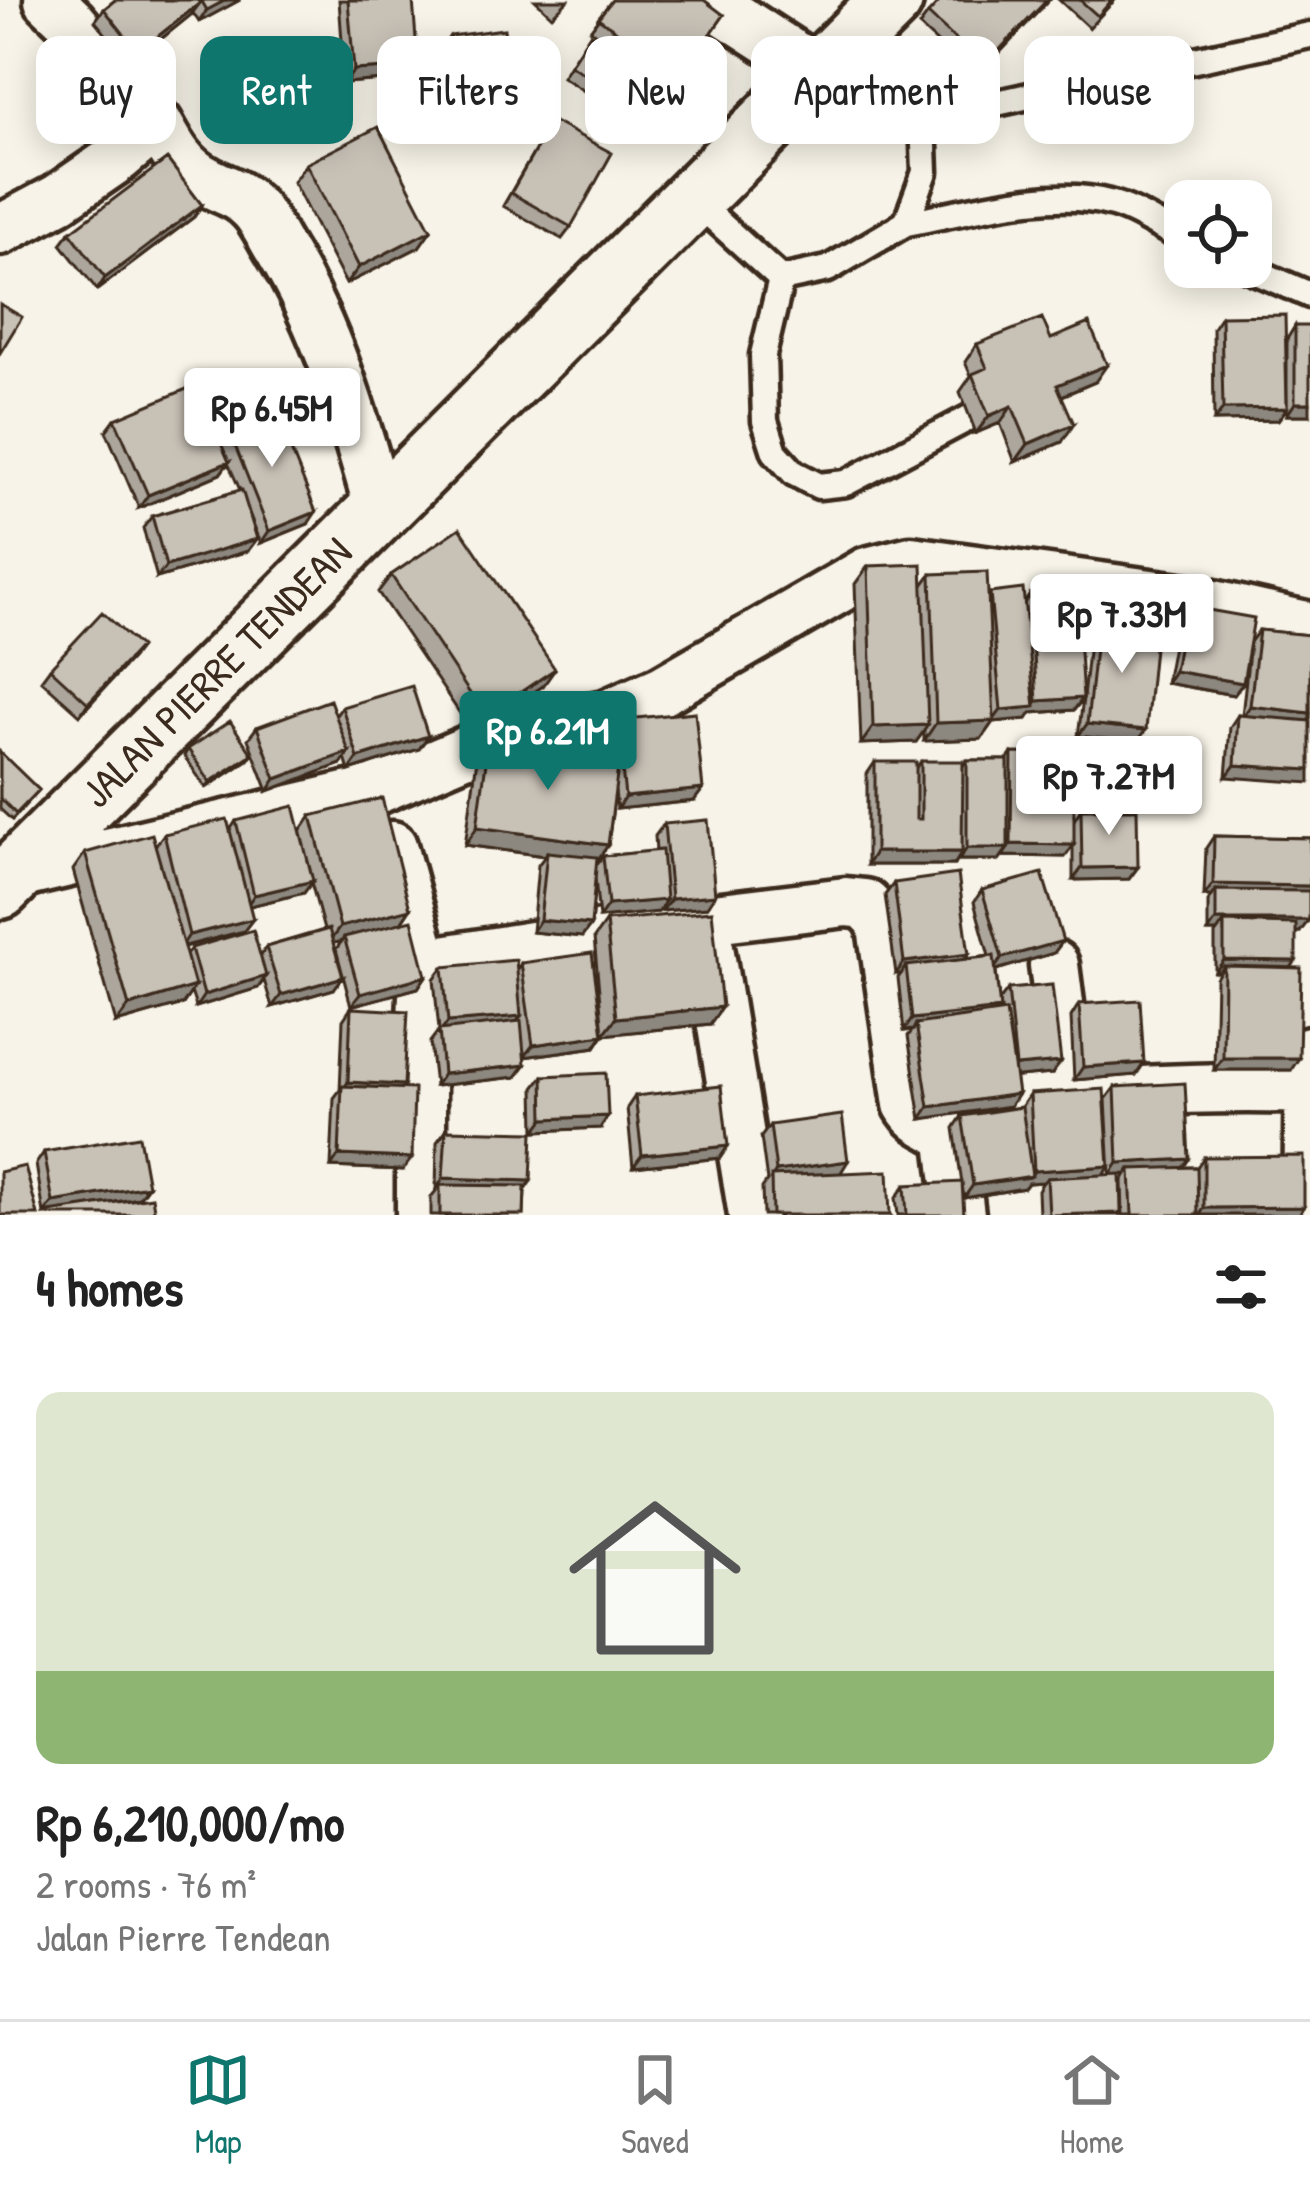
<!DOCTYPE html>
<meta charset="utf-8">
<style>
:root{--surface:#fff;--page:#f6f6f6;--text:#222;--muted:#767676;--line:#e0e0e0;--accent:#0f766e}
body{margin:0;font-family:"Patrick Hand",sans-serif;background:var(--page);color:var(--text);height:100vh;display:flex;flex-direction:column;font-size:45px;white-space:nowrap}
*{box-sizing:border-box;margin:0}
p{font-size:39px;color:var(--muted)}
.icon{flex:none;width:66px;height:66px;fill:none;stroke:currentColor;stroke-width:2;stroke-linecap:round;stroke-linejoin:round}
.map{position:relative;height:1215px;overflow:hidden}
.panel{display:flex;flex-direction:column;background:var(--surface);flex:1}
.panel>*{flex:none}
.hud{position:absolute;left:36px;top:36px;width:1239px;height:108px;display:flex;gap:24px}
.fabs{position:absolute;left:1164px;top:180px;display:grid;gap:24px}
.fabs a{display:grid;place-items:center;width:108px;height:108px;border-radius:24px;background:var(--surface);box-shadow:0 6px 30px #0003;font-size:60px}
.price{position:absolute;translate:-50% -102px;padding:0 27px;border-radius:12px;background:#fff;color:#222;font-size:39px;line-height:78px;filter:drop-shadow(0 3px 6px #0008)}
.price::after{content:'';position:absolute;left:50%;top:72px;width:36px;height:27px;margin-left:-18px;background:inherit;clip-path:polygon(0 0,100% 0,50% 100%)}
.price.active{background:var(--accent);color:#fff}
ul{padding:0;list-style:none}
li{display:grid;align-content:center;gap:24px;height:636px;padding:0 36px}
li span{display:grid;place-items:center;height:372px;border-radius:24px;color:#555}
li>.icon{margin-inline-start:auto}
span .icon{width:216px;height:216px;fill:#fffc;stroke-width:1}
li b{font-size:51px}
h2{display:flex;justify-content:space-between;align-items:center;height:144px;padding:0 36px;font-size:51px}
.tag{padding:0 42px;border-radius:24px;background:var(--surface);box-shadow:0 6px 30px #0003;font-size:42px;line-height:108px}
.tag.active{background:var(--accent);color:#fff}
.menu{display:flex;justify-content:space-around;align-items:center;height:168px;border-top:3px solid var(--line);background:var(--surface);font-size:33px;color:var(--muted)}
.menu a{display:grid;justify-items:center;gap:6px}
.menu .active{color:var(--accent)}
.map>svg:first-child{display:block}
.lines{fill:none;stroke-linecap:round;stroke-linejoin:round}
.service-casing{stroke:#3b2a1e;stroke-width:33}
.minor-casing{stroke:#3b2a1e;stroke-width:57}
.tertiary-casing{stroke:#3b2a1e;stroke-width:69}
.service{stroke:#f7f3e8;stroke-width:24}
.minor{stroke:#f7f3e8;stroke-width:48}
.tertiary{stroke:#f7f3e8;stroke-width:60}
.wall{fill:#aca69d;stroke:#3b2a1e;stroke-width:3;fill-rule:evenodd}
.shaded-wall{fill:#8c877f;stroke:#3b2a1e;stroke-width:3}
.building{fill:#c8c1b6;stroke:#3b2a1e;stroke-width:3}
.labels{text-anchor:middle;stroke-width:10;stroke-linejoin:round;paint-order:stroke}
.street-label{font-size:42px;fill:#3b2a1e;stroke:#f7f3e8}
</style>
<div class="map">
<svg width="1310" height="1215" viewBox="0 0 1310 1215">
<rect width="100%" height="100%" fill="#f7f3e8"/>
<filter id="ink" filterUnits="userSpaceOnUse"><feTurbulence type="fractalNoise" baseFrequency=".00833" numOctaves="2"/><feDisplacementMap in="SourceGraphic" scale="24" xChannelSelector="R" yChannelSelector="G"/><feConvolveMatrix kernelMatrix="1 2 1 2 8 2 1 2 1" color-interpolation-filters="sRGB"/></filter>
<g filter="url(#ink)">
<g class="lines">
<!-- service casing -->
<g class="service-casing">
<path id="service" d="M 923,119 L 1310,35
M 693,199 L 781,279 L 828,269 L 906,223 L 925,172 L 923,119 L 881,85 L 845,50
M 906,223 C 966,212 1050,187 1109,203 C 1135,209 1160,228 1185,239
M 1245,267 L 1310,295
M 781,279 L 763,355 L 765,421 L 775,452 L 794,473 L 819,486 L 846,483 L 969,418"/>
</g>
<!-- minor casing -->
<g class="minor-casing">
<path id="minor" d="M 708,0 L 819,72
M 158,124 C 170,146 181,168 205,180 C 222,190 238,192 253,208 C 263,218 270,234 278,247 C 327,327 354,418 379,508
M 0,230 L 58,199 L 119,157 L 158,124 L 72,22 L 49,0
M 392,846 L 424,963 L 421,1056 L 421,1215
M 14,875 L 375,790 L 509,733 L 606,715 L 663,690 L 867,572 L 911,561 L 1187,599 L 1310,627
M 709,947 L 753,1215
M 424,963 L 705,919 L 846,902 L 865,904 L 881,920 L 908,1104 C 921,1127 939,1123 951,1141 L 960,1215
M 1054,965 L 1071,1096
M 1019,1102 C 1116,1090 1211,1086 1309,1089
M 1308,1215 L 1310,1051"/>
</g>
<!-- tertiary casing -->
<g class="tertiary-casing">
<path id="tertiary" d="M 0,888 L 892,0"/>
</g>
<!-- service -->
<use href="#service" class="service"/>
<!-- minor -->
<use href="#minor" class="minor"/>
<!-- tertiary -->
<use href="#tertiary" class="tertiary"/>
</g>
<!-- wall -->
<path class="wall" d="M 115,0 L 240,0 L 199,22 L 193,13 L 130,64 L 95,21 L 104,9 Z
M 339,0 L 413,0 L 409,78 L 345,83 Z
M 535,0 L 568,0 L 552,16 Z
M 612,0 L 724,15 L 674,86 L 689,96 L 660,139 L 562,77 L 590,34 L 634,61 L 590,30 Z
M 1049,0 L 976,78 L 919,26 L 928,14 Z
M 1059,0 L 1115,0 L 1089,28 Z
M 450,36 L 514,116 L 506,128 L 452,134 L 441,48 Z
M 552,121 L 571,227 L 562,239 L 503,206 Z
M 306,164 L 431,230 L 419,247 L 346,284 L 293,182 Z
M 202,205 L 194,217 L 97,290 L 61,244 L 70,232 Z
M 1221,316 L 1287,406 L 1287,339 L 1295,326 L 1310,415 L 1287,415 L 1287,408 L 1278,420 L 1214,421 L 1213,328 Z
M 1051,339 L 1095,382 L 1062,396 L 1062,442 L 1015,462 L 1000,423 L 976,433 L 960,392 L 971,376 L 965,362 L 977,344 Z
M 115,419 L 219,439 L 228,428 L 308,524 L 261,543 L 249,513 L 248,551 L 157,578 L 143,528 L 152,516 L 240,490 L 228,463 L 220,474 L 139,508 L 106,431 Z
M 868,566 L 923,585 L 931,574 L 988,595 L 990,593 L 1025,602 L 1030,594 L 1083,698 L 1090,633 L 1098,621 L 1137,742 L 1078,736 L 1083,699 L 1074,710 L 1031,713 L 1027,719 L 993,722 L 981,739 L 924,741 L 924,731 L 916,742 L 861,744 L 855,584 Z
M 391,575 L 555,669 L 543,686 L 473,733 L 378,592 Z
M 1186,606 L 1243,683 L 1234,695 L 1166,683 L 1178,619 Z
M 1259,630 L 1310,635 L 1310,718 L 1226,777 L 1230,727 L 1238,715 L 1242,716 L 1250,642 Z
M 131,659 L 80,715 L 41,680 L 50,668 Z
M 342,707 L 428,736 L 419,749 L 349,771 L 345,758 L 341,764 L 268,791 L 248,739 L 257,727 L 336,715 Z
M 617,720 L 694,801 L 617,809 L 615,791 L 608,845 L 597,861 L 596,865 L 603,856 L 656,851 L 655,836 L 664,824 L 715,895 L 707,907 L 662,911 L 662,907 L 658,912 L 599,918 L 595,878 L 591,925 L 582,937 L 532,932 L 538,865 L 545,856 L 465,845 L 477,759 L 489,741 L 611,758 L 608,732 Z
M 188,749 L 252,754 L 248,760 L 206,788 L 184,756 Z
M 0,752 L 39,790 L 12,820 L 0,809 Z
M 1012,753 L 1074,820 L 1081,809 L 1138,867 L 1129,879 L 1073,880 L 1073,845 L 1065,857 L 1003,856 L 1003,855 L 999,860 L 959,860 L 959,858 L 954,865 L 867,865 L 867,774 L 875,762 L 916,768 L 921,761 L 963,766 L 967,760 L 1007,760 Z
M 311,816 L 410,909 L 401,923 L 426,976 L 418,988 L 351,1006 L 336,949 L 342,941 L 333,943 L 334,989 L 272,1007 L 264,980 L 258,988 L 196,1007 L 191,992 L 183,1004 L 116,1023 L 73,870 L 85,853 L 155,846 L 164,834 L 230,830 L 236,821 L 300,832 ZM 311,882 L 324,930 L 266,947 L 261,956 L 191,948 L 186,955 L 184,947 L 244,931 L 250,906 L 304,893 Z
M 1214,836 L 1310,838 L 1310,889 L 1300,932 L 1296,932 L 1291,968 L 1291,1070 L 1214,1070 L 1216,978 L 1220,972 L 1215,972 L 1215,935 L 1217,932 L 1208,932 L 1208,902 L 1212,896 L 1204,896 L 1206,848 Z
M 894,883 L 969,954 L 965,959 L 989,956 L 974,902 L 982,890 L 1054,953 L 996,970 L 1000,1009 L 998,1012 L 1000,1012 L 999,1001 L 1008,989 L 1052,1074 L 1016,1077 L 1010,1106 L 921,1119 L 908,1036 L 913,1030 L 904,1031 L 898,978 L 901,974 L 896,974 L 885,895 Z
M 606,921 L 710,1024 L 603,1035 L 595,1047 L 524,1057 L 525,1065 L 516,1077 L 435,1086 L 430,1042 L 439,1030 L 434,979 L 443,967 L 517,970 L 521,963 L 603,1034 L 594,938 Z
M 1079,1004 L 1144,1063 L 1136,1075 L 1074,1080 L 1071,1017 Z
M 351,1008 L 402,1088 L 403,1170 L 331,1167 L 334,1098 L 340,1090 L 343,1020 Z
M 543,1076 L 600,1128 L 535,1131 L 534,1088 Z
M 1115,1087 L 1189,1159 L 1183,1167 L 1197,1167 L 1204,1157 L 1304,1207 L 1299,1215 L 1123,1215 L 1122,1181 L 1126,1174 L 1120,1175 L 1120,1215 L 1039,1215 L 1038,1190 L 1043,1182 L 1028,1183 L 1024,1188 L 964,1198 L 954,1128 L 962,1116 L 1021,1107 L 1030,1094 L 1109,1166 L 1103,1175 L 1110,1175 L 1106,1099 Z
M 635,1096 L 728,1146 L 720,1158 L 633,1167 L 627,1108 Z
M 770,1125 L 840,1173 L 890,1215 L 763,1215 L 762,1188 L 767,1181 L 761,1137 Z
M 446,1130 L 525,1191 L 524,1215 L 431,1215 L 431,1197 L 436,1191 L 437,1142 Z
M 44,1152 L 148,1186 L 139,1198 L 155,1215 L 44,1214 L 36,1164 Z
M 905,1185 L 964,1215 L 898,1215 L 896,1198 Z"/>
<!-- shaded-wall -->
<path class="shaded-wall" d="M 226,0 L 240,0 L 199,22 L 207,10 Z
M 1047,0 L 1049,0 L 976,78 L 984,66 Z
M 200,3 L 191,15 L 130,64 L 138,52 Z
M 418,66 L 409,78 L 345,83 L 354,70 Z
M 514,116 L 506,128 L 452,134 L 460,122 Z
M 202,205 L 194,217 L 97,290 L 105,278 Z
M 431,230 L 419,247 L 346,284 L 359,267 Z
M 1107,365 L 1095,382 L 1045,403 L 1057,385 Z
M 1295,403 L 1310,403 L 1310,415 L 1287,415 Z
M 1012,406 L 1000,423 L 976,433 L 989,416 Z
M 1287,408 L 1278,420 L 1214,421 L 1223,409 Z
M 1074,424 L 1062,442 L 1015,462 L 1028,444 Z
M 229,462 L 220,474 L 139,508 L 148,495 Z
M 316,512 L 308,524 L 261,543 L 269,531 Z
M 257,539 L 248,551 L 157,578 L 166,566 Z
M 140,647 L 131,659 L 80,715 L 88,703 Z
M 555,669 L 543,686 L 473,733 L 485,716 Z
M 1174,671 L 1243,683 L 1234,695 L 1166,683 Z
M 1083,698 L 1074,710 L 1031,713 L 1027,719 L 993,722 L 981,739 L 924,741 L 936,723 L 993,721 L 1001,710 L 1033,707 L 1037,701 Z
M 1250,706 L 1310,713 L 1310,718 L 1305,725 L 1242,718 Z
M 1087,724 L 1146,730 L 1137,742 L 1078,736 Z
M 928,725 L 916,742 L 861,744 L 873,727 Z
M 428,736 L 419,749 L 349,771 L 358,758 Z
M 349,752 L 341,764 L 268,791 L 276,779 Z
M 252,754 L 248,760 L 206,788 L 210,782 Z
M 1235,765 L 1310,770 L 1310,783 L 1226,777 Z
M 703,789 L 694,801 L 617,809 L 625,797 Z
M 477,827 L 608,845 L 596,862 L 547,852 L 545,856 L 465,845 Z
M 1011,844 L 1074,845 L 1065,857 L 1003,856 Z
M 967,848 L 1008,848 L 999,860 L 959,860 Z
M 875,852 L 962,852 L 954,865 L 867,865 Z
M 1138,867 L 1129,879 L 1073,880 L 1082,868 Z
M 313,881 L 304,893 L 246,907 L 254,895 Z
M 1213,884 L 1310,886 L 1310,889 L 1304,898 L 1216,890 L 1212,896 L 1204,896 Z
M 715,895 L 707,907 L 662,911 L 671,899 Z
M 666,900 L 658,912 L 599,918 L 608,905 Z
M 410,909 L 398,927 L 344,937 L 342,941 L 327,945 L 340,927 Z
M 253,919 L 244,931 L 181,947 L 189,935 Z
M 540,920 L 591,925 L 582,937 L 532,932 Z
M 1216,920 L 1309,920 L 1300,932 L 1224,932 L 1224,922 L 1217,932 L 1208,932 Z
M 1063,941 L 1054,953 L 993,971 L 1002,958 Z
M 969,954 L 960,966 L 906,966 L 901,974 L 896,974 L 904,962 Z
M 1224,960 L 1296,961 L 1287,973 L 1224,966 L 1220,972 L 1215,972 Z
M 266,976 L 258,988 L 196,1007 L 204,995 Z
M 426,976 L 418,988 L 351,1006 L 360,994 Z
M 343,977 L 334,989 L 272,1007 L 281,995 Z
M 195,986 L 183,1004 L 116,1023 L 129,1006 Z
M 722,1007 L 710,1024 L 603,1035 L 616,1018 Z
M 1000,1009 L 991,1021 L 916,1024 L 913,1030 L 904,1031 L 912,1019 Z
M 521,1016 L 512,1028 L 439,1034 L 448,1022 Z
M 603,1035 L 595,1047 L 524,1057 L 533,1045 Z
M 1223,1058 L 1299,1058 L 1291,1070 L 1214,1070 Z
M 1061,1062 L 1052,1074 L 1008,1078 L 1016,1066 Z
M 1144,1063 L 1136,1075 L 1074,1080 L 1083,1067 Z
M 525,1065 L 516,1077 L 435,1086 L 443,1074 Z
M 348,1082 L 404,1085 L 395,1097 L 342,1091 Z
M 1018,1094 L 1010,1106 L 921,1119 L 929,1107 Z
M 608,1116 L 600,1128 L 535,1131 L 544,1119 Z
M 728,1146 L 720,1158 L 633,1167 L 642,1155 Z
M 339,1155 L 412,1158 L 403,1170 L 331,1167 Z
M 1189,1159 L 1180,1172 L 1130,1169 L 1126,1174 L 1110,1175 L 1118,1163 Z
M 848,1161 L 840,1174 L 771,1179 L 776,1171 Z
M 1109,1166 L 1100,1179 L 1047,1178 L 1043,1182 L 1028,1183 L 1024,1188 L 964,1198 L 973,1185 L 1030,1177 L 1034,1171 Z
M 443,1178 L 531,1181 L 523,1193 L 440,1185 L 435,1191 Z
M 148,1186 L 139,1198 L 44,1214 L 53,1202 Z
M 1304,1207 L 1299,1215 L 1200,1215 L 1204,1208 Z"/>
<!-- building -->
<path class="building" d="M 115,0 L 197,0 L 200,3 L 138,52 L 104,9 Z
M 201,0 L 226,0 L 207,10 Z
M 348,0 L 413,0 L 418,66 L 354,70 Z
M 612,0 L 704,0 L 724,15 L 681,76 L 598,18 Z
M 941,0 L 1047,0 L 984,66 L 928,14 Z
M 1080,0 L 1112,0 L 1098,16 Z
M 504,29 L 514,116 L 460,122 L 450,36 Z
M 590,34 L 689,96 L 669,127 L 570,65 Z
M 552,121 L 612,153 L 571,227 L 511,193 Z
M 378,127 L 431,230 L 359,267 L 306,164 Z
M 167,159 L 202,205 L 105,278 L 70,232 Z
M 0,304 L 22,317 L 0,353 Z
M 1285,315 L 1287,408 L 1223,409 L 1221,316 Z
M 1042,318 L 1051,339 L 1089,323 L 1107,365 L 1057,385 L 1074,424 L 1028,444 L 1012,406 L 989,416 L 972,374 L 987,368 L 977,344 Z
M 1295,326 L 1310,326 L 1310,403 L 1295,403 Z
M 196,385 L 229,462 L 148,495 L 115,419 Z
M 274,408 L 316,512 L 269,531 L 228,428 Z
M 242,490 L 257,539 L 166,566 L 152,516 Z
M 460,528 L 555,669 L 485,716 L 391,575 Z
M 922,564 L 928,725 L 873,727 L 868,566 Z
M 987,572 L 994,721 L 936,723 L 931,574 Z
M 1023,589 L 1035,707 L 1001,710 L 990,593 Z
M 1076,591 L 1083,698 L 1037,701 L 1030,594 Z
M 1186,606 L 1254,618 L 1243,683 L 1174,671 Z
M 102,612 L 140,647 L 88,703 L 50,668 Z
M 1098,621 L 1156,627 L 1146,730 L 1087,724 Z
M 1259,630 L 1310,635 L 1310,713 L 1250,706 Z
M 412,686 L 428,736 L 358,758 L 342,707 Z
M 330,700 L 349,752 L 276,779 L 257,727 Z
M 695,712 L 703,789 L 625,797 L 617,720 Z
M 1238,715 L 1310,721 L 1310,770 L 1235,765 Z
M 230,721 L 252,754 L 210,782 L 188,749 Z
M 489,741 L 619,759 L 608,845 L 477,827 Z
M 0,752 L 39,790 L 16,814 L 0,798 Z
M 1012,753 L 1074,754 L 1074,845 L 1011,844 Z
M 967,760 L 1008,760 L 1008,848 L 967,848 Z
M 921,761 L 963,761 L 962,852 L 875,852 L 875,762 L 916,762 L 916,819 L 921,819 Z
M 382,798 L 410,909 L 340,927 L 311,816 Z
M 294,806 L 313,881 L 254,895 L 236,821 Z
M 1081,809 L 1137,809 L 1138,867 L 1082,868 Z
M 227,819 L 253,919 L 189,935 L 164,834 Z
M 708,820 L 715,895 L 671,899 L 664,824 Z
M 152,834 L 195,986 L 129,1006 L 85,853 Z
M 1214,836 L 1310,838 L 1310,886 L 1213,884 Z
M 662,850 L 666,900 L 608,905 L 603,856 Z
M 547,852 L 597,857 L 591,925 L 540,920 Z
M 1042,873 L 1063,941 L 1002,958 L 982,890 Z
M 958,874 L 969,954 L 904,962 L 894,883 Z
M 1216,890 L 1309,891 L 1309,920 L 1216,920 Z
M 712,911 L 722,1007 L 616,1018 L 606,921 Z
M 412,920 L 426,976 L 360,994 L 344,937 Z
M 1224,922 L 1296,924 L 1296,961 L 1224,960 Z
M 329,929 L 343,977 L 281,995 L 266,947 Z
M 253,930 L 266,976 L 204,995 L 191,948 Z
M 592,953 L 603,1035 L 533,1045 L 521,963 Z
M 994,956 L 1000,1009 L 912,1019 L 906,966 Z
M 516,960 L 521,1016 L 448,1022 L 443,967 Z
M 1224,966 L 1301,968 L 1299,1058 L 1223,1058 Z
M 1052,985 L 1061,1062 L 1016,1066 L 1008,989 Z
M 1140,1000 L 1144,1063 L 1083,1067 L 1079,1004 Z
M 351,1008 L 408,1011 L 404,1085 L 348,1082 Z
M 1006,1011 L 1018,1094 L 929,1107 L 916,1024 Z
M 521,1021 L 525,1065 L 443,1074 L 439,1030 Z
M 606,1073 L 608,1116 L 544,1119 L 543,1076 Z
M 1185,1083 L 1189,1159 L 1118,1163 L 1115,1087 Z
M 342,1086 L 414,1089 L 412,1158 L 339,1155 Z
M 721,1086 L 728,1146 L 642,1155 L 635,1096 Z
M 1104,1089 L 1109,1166 L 1034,1171 L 1030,1094 Z
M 1022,1107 L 1032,1176 L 973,1185 L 962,1116 Z
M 842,1115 L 848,1161 L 776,1171 L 770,1125 Z
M 446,1130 L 533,1132 L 531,1181 L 443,1178 Z
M 139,1136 L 148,1186 L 53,1202 L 44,1152 Z
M 1304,1156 L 1304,1207 L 1204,1208 L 1204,1157 Z
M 25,1166 L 38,1215 L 0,1215 L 0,1172 Z
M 1197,1167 L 1198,1215 L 1132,1215 L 1130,1169 Z
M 888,1171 L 890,1215 L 772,1215 L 771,1176 Z
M 1120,1174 L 1121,1213 L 1049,1215 L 1047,1178 Z
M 962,1182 L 964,1215 L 907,1215 L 905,1185 Z
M 440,1185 L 525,1186 L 524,1215 L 440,1215 Z
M 152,1197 L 155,1215 L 50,1215 L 49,1212 Z"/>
</g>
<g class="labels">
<!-- street labels -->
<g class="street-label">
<text transform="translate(216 672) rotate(-45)" y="15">JALAN PIERRE TENDEAN</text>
</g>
</g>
</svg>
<div class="fabs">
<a><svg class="icon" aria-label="locate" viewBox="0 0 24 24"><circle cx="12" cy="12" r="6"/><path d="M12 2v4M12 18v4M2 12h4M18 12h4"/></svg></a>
</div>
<b class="price" style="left:272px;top:470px">Rp 6.45M</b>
<b class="price" style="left:1122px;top:676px">Rp 7.33M</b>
<b class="price active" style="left:548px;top:793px">Rp 6.21M</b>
<b class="price" style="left:1109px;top:838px">Rp 7.27M</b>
<div class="hud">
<a class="tag">Buy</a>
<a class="tag active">Rent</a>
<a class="tag">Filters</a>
<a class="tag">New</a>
<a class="tag">Apartment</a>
<a class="tag">House</a>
</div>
</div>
<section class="panel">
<h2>4 homes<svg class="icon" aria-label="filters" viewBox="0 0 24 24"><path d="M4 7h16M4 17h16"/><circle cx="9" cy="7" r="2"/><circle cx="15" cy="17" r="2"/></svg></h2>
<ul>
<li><span style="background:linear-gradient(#dfe7d0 75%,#8fb573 0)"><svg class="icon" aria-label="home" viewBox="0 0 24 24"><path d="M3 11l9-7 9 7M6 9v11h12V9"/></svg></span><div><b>Rp 6,210,000/mo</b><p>2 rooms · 76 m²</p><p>Jalan Pierre Tendean</p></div></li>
</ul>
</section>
<nav class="menu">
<a class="active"><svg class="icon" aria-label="map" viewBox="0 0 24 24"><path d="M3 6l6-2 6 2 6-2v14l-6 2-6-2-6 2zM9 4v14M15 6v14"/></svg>Map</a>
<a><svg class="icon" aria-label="saved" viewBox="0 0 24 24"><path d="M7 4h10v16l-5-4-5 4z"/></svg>Saved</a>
<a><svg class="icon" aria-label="home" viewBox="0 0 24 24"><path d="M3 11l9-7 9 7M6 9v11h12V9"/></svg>Home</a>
</nav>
